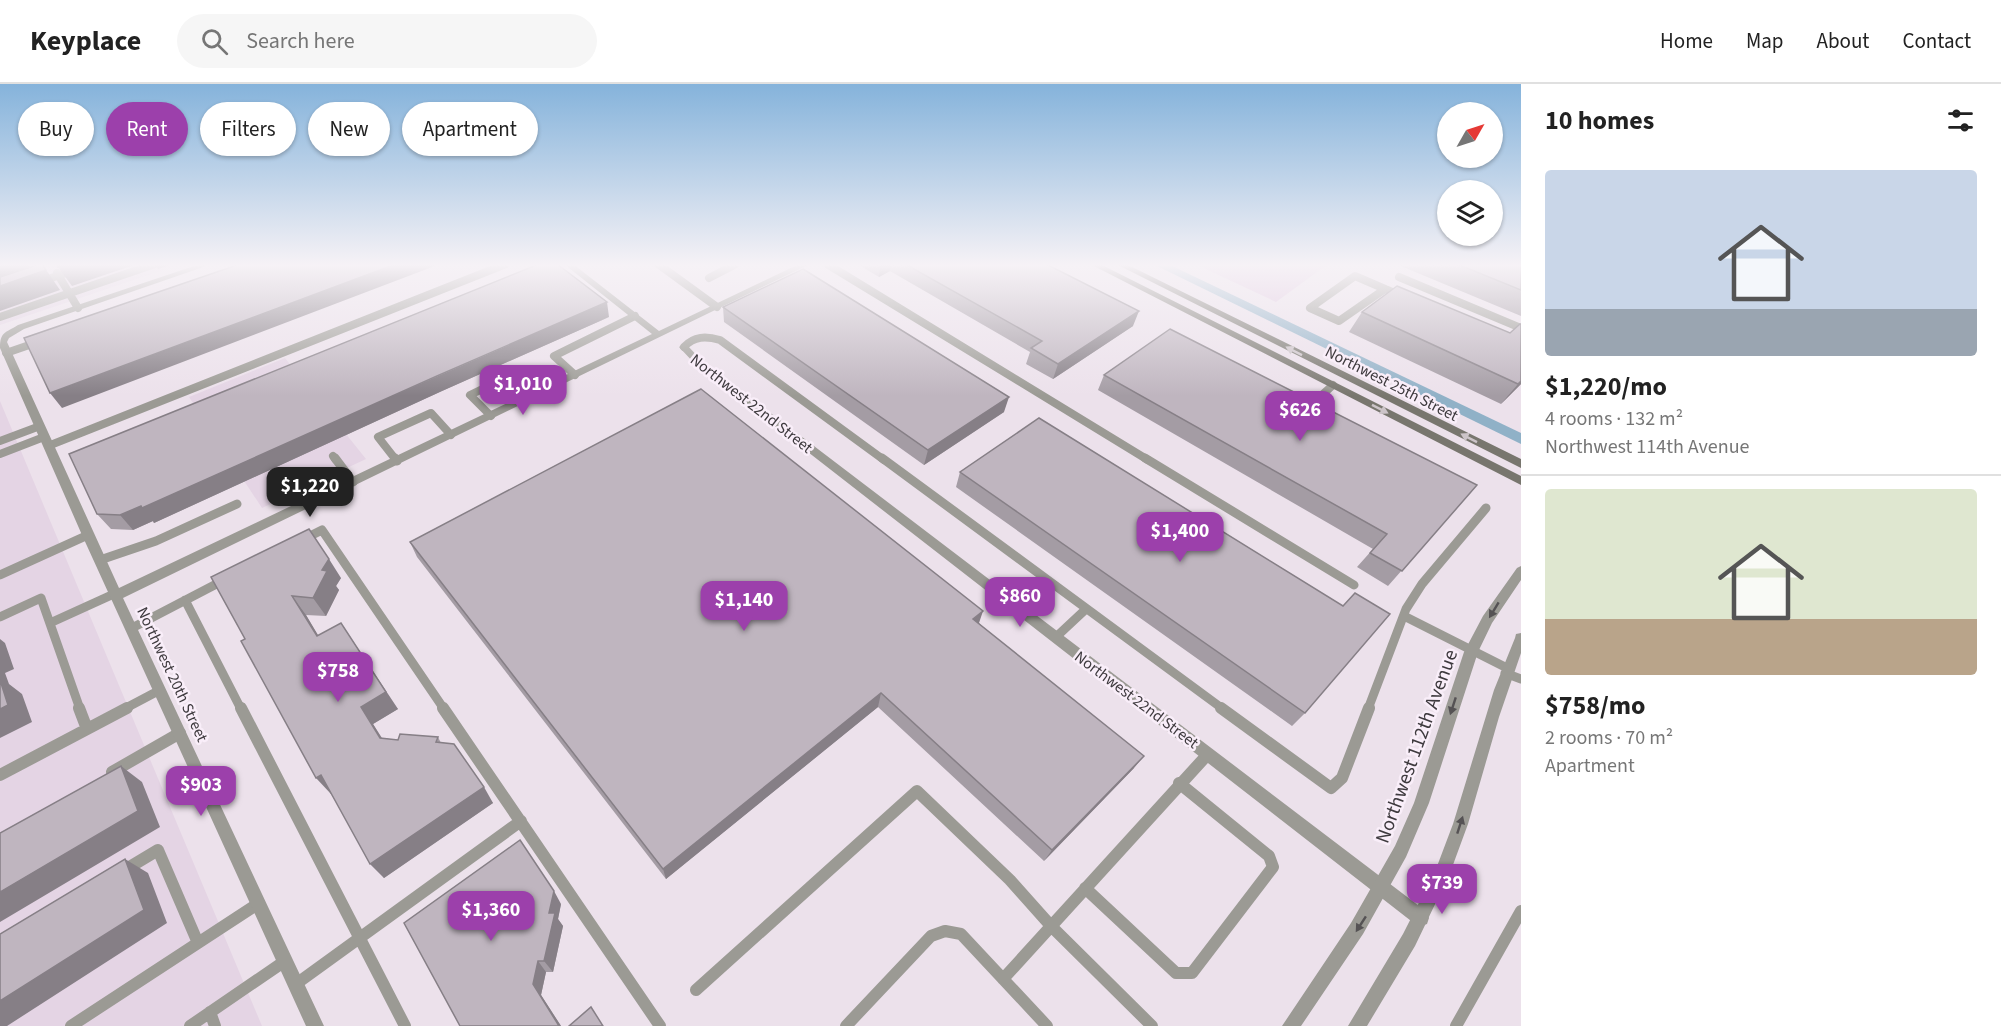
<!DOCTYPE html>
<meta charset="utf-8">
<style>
:root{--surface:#fff;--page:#f6f6f6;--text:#222;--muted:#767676;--line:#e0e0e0;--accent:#9c40ab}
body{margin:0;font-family:"Source Sans 3",sans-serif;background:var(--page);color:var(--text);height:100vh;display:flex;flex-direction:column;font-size:22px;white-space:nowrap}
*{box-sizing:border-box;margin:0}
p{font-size:20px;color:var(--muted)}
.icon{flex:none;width:33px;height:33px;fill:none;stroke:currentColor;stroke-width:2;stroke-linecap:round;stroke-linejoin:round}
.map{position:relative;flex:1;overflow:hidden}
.side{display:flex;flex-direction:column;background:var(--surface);width:480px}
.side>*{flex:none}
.hud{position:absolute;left:18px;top:18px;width:570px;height:54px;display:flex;gap:12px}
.needle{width:39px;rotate:51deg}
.buttons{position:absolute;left:1437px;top:18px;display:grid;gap:12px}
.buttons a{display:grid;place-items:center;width:66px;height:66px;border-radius:50%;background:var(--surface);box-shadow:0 2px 4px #0004;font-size:30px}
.price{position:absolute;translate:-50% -51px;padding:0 14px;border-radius:12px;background:var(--accent);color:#fff;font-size:20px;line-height:39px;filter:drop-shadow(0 2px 3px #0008)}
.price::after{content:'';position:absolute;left:50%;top:36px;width:18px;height:14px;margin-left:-9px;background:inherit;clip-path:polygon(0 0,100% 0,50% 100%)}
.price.on{background:#222;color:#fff}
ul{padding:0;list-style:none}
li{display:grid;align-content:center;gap:12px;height:318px;padding:0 24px}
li+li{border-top:2px solid var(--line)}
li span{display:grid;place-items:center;height:186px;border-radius:6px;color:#555}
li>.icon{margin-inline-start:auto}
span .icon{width:108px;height:108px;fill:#fffc;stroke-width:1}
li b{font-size:26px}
h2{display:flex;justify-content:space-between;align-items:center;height:72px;padding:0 24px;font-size:26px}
.chip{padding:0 21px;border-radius:27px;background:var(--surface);box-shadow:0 2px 4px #0004;font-size:21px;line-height:54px}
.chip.on{background:var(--accent);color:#fff}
header{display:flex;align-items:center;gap:36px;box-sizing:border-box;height:84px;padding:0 30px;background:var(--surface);border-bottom:2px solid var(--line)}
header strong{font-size:28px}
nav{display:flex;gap:33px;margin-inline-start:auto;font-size:21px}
.search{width:420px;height:54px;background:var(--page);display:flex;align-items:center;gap:15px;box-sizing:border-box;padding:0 21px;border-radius:33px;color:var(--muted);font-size:22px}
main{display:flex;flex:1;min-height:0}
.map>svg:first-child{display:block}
.built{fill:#e4d4e4}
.green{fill:#dfc3de}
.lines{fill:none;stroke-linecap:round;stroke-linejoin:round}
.canal{fill:#90b1c7;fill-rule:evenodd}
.service-far2{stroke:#9b9a94;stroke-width:8}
.service-far1{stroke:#9b9a94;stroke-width:9}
.service{stroke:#9b9a94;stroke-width:12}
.minor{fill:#9b9a94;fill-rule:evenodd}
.tertiary{fill:#9b9a94;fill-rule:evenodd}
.secondary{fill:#78766e;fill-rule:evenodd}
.wall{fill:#a49ca4}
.shaded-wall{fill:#867f86}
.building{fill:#bfb5bf;stroke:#867f86;stroke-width:1.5}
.oneway{fill:#ccc4c8}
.oneway2{fill:#555254}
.labels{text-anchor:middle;stroke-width:5;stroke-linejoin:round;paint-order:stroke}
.street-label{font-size:16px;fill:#3e3a3e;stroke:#f9eef9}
.near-street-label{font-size:20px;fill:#3e3a3e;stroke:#f9eef9}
</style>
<header>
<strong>Keyplace</strong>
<div class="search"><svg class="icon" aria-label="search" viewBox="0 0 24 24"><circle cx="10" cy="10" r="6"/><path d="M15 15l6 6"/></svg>Search here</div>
<nav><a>Home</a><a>Map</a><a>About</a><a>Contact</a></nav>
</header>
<main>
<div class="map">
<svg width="1521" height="942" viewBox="0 0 1521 942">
<rect width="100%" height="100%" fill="#ece1eb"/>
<!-- built -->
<path class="built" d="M 0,180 L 181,180 L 0,241 Z
M 285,274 L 366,375 L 262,424 L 189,313 Z
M 0,317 L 136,642 L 262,942 L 0,942 Z"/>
<!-- green -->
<path class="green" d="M 1195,180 L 1328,180 L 1276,218 Z"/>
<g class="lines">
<!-- canal -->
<path class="canal" d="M 1153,180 L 1168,180 L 1521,349 L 1521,360 Z"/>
<!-- service-far2 -->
<path class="service-far2" d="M 658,180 L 717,223
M 827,180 L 1148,376
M 57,189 L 78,224
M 1399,193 L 1521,244
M 709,194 L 736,180
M 42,197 L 94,180
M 1385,205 L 1339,237 L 1310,224 L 1355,192 L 1399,211
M 0,233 L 155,180
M 684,263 C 694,252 706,252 720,256 L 884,376
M 6,269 L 38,258
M 575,291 L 554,272 L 635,232
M 1312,320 L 1333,301
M 491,332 L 470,311 L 520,287 L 542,307
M 0,357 L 40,342
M 48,362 L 506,180
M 0,370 L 44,353
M 333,372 L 336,376
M 396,376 L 378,353 L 431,329 L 451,351"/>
<!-- service-far1 -->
<path class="service-far1" d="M 335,374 L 353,398
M 395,374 L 397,377
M 882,374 L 1223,625
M 1145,374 L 1354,501
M 302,456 L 322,446 L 444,625
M 100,476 L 156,457 L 237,420
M 0,491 L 88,451
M 185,516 L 241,625
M 1404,532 L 1507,584
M 0,533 L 41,514 L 80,625
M 50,539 L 116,509
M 132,544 L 226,495
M 1056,553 L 1086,525
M 1505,589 L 1521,595
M 124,625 L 160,606
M 1368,625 L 1406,525 L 1422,500 L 1486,424"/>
<!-- service -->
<path class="service" d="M 79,624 L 87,645
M 241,624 L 405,942
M 443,624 L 660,942
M 1221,624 L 1331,704 L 1342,694 L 1369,624
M 112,688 L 180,649
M 0,691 L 127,624
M 123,787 L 158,766 L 198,859
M 1085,804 L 1176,889 L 1192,889 L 1273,783 L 1269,772 L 1179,699
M 1003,895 L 1208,670
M 296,900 L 521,737
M 696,906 L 917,707 L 1010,796 L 1051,842 L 1152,942
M 210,928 L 215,942
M 71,942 L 259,819
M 190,942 L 285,877
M 846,942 L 931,852 L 945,847 L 961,850 L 1047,942
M 1456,942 L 1521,827"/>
<!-- minor -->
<path class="minor" d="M 200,180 L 212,180 L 24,245 L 9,254 L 7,258 L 119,504 L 652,250 L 564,180 L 573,180 L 659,247 L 799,180 L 810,180 L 123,514 L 324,942 L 306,942 L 82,451 L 0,264 C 0,248 5,249 18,241 Z
M 684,260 L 687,261 L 702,277 L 1427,828 L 1429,834 L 1427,840 L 1421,842 L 1415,840 L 696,281 L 679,263 Z"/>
<!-- tertiary -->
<path class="tertiary" d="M 1521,482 L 1521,496 L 1492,539 L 1478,568 L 1429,719 L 1406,773 L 1363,850 L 1301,942 L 1282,942 L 1351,839 L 1395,762 L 1414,719 L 1464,568 L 1483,532 L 1517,484 Z
M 1521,549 L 1521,569 L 1499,633 L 1468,740 L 1450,789 L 1415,862 L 1367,942 L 1348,942 L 1403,850 L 1436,785 L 1453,740 L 1494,606 L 1515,554 L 1516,550 Z"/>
<!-- secondary -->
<path class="secondary" d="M 1090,180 L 1100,180 L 1521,392 L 1521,401 Z
M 1116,180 L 1126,180 L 1521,375 L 1521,384 Z"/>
</g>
<!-- wall -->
<path class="wall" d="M 859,180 L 1046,180 L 1133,242 L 1053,295 L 1026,280 L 1030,268 L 890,187 L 879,193 L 859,181 Z
M 1396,180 L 1521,180 L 1521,232 Z
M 723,223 L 1004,328 L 924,381 L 724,238 Z
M 1362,228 L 1510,249 L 1521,300 L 1501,320 L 1349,248 Z
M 609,233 L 442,307 L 154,439 L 153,437 L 133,446 L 111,445 L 97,430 Z
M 1104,291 L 1477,401 L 1388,502 L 1357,483 L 1373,465 L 1098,306 Z
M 960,388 L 1305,629 L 1292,642 L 956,403 Z
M 410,458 L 979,539 L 1134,684 L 1044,777 L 878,623 L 666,795 L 417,473 Z
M 211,493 L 341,494 L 336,502 L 339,506 L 326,532 L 306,531 L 318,552 L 398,625 L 373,640 L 382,654 L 398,656 L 438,653 L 441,659 L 493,719 L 384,794 L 331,710 Z
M 561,820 L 558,835 L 563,842 L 553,888 L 546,888 L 541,911 L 561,942 L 460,942 Z"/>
<!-- shaded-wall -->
<path class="shaded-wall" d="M 0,180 L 29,180 L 34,190 L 42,180 L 60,206 L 0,227 Z
M 66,180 L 137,180 L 72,202 L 58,183 Z
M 155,180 L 173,180 L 158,185 Z
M 396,180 L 440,180 L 62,324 L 50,309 Z
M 880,180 L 891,180 L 890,187 L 879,193 Z
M 607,218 L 609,233 L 442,307 L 154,439 L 153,437 L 133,446 L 120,431 Z
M 1139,227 L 1133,242 L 1053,295 L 1058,280 Z
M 1521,297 L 1521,300 L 1501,320 L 1518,300 Z
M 1009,313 L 1004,328 L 924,381 L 928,366 Z
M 329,475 L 341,494 L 336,502 L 339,506 L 326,532 L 313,514 L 322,486 Z
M 292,512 L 306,531 L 330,571 L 317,552 Z
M 983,527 L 978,542 L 973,535 Z
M 341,539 L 398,625 L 373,640 L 392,671 L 380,654 L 361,623 Z
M 0,555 L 5,559 L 14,585 L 5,589 L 9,600 L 22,610 L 32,638 L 0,654 Z
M 881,609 L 878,623 L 666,795 L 663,785 Z
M 1144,672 L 1134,684 L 1044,777 L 1052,766 Z
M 121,682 L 142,698 L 160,743 L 0,838 L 0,808 Z
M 321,691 L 336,707 L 331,710 L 316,694 Z
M 484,703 L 493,719 L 384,794 L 370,780 Z
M 125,775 L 148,789 L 167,839 L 7,942 L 0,942 L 0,917 Z
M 554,807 L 561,820 L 558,835 L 563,842 L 553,888 L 544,877 L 549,829 Z
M 538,877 L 546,888 L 541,911 L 561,942 L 559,942 L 533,900 Z"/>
<!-- building -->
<path class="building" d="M 40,180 L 42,180 L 46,186 L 0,202 L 0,193 Z
M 56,180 L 66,180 L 58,183 Z
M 240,180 L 396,180 L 50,309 L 24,254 Z
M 539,180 L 557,180 L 607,218 L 437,292 L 142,424 L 141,422 L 120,431 L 97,430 L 69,370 Z
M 905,180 L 1046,180 L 1139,227 L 1058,280 L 1031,264 L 1042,257 Z
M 1457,180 L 1521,180 L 1521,206 Z
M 803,185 L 1009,313 L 928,366 L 723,223 Z
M 1397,202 L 1510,249 L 1520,240 L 1521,240 L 1521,297 L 1518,300 L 1362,228 Z
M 1170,245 L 1477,401 L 1402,487 L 1370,469 L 1387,450 L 1104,291 Z
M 701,305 L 983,527 L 973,535 L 1144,672 L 1052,766 L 881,609 L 663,785 L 410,458 Z
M 1039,334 L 1343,522 L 1355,509 L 1390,530 L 1305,629 L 960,388 Z
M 309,445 L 329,475 L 322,486 L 327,487 L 313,514 L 292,512 L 317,552 L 341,539 L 386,608 L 361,623 L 380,654 L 398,656 L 400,650 L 438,653 L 436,658 L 454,660 L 484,703 L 370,780 L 321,691 L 316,694 L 241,557 L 245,555 L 211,493 Z
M 0,596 L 8,621 L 0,625 Z
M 121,682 L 138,727 L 0,808 L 0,749 Z
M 520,756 L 554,807 L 549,829 L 555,829 L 544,877 L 538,877 L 533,900 L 559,942 L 460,942 L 404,839 Z
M 125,775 L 144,826 L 0,917 L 0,850 Z
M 591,923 L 603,942 L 569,942 Z"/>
<!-- one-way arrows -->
<defs><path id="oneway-solid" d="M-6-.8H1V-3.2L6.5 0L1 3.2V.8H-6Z" transform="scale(1.5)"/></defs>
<g class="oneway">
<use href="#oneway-solid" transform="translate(1294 267) rotate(-153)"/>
<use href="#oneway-solid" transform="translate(1380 325) rotate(27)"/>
<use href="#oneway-solid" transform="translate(1469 354) rotate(-153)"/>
</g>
<g class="oneway2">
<use href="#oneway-solid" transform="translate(1494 526) rotate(121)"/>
<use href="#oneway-solid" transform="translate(1453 622) rotate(108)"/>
<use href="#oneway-solid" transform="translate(1460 741) rotate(-72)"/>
<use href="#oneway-solid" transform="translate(1361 840) rotate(123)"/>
</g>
<!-- sky -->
<linearGradient id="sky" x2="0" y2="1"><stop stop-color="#85b3db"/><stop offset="0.58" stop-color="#f6f2f6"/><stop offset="1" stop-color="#f6f2f6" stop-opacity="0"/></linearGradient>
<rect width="1521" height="312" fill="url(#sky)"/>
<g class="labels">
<!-- street labels -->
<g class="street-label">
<text transform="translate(1392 299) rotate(27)" y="6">Northwest 25th Street</text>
<text transform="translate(752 319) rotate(38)" y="6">Northwest 22nd Street</text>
<text transform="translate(173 590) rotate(65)" y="6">Northwest 20th Street</text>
<text transform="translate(1137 615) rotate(37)" y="6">Northwest 22nd Street</text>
</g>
<!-- near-street labels -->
<g class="near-street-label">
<text transform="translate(1416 662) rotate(-70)" y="7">Northwest 112th Avenue</text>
</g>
</g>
</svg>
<div class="buttons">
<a><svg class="needle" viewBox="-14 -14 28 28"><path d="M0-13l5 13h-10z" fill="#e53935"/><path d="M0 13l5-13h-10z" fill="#767676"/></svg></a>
<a><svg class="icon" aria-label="layers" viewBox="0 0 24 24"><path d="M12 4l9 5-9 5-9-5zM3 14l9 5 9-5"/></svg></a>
</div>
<b class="price" style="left:523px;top:332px">$1,010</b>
<b class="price" style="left:1300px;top:358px">$626</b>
<b class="price on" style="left:310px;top:434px">$1,220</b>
<b class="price" style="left:1180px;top:479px">$1,400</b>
<b class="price" style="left:1020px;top:544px">$860</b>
<b class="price" style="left:744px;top:548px">$1,140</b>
<b class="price" style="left:338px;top:619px">$758</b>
<b class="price" style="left:201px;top:733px">$903</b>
<b class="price" style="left:1442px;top:831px">$739</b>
<b class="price" style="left:491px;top:858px">$1,360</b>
<div class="hud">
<a class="chip">Buy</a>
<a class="chip on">Rent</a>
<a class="chip">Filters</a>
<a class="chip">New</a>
<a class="chip">Apartment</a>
</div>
</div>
<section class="side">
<h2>10 homes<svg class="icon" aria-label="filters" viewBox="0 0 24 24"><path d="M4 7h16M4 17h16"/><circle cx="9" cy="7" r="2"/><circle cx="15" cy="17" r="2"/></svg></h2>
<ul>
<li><span style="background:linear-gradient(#c9d6e8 75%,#9aa5b1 0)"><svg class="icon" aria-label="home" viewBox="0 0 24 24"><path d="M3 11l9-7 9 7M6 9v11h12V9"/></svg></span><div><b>$1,220/mo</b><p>4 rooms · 132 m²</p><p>Northwest 114th Avenue</p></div></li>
<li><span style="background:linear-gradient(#dfe7d0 70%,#b9a48a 0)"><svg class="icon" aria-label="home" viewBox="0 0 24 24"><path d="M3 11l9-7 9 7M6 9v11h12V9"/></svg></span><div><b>$758/mo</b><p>2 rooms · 70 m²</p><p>Apartment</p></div></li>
</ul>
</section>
</main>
